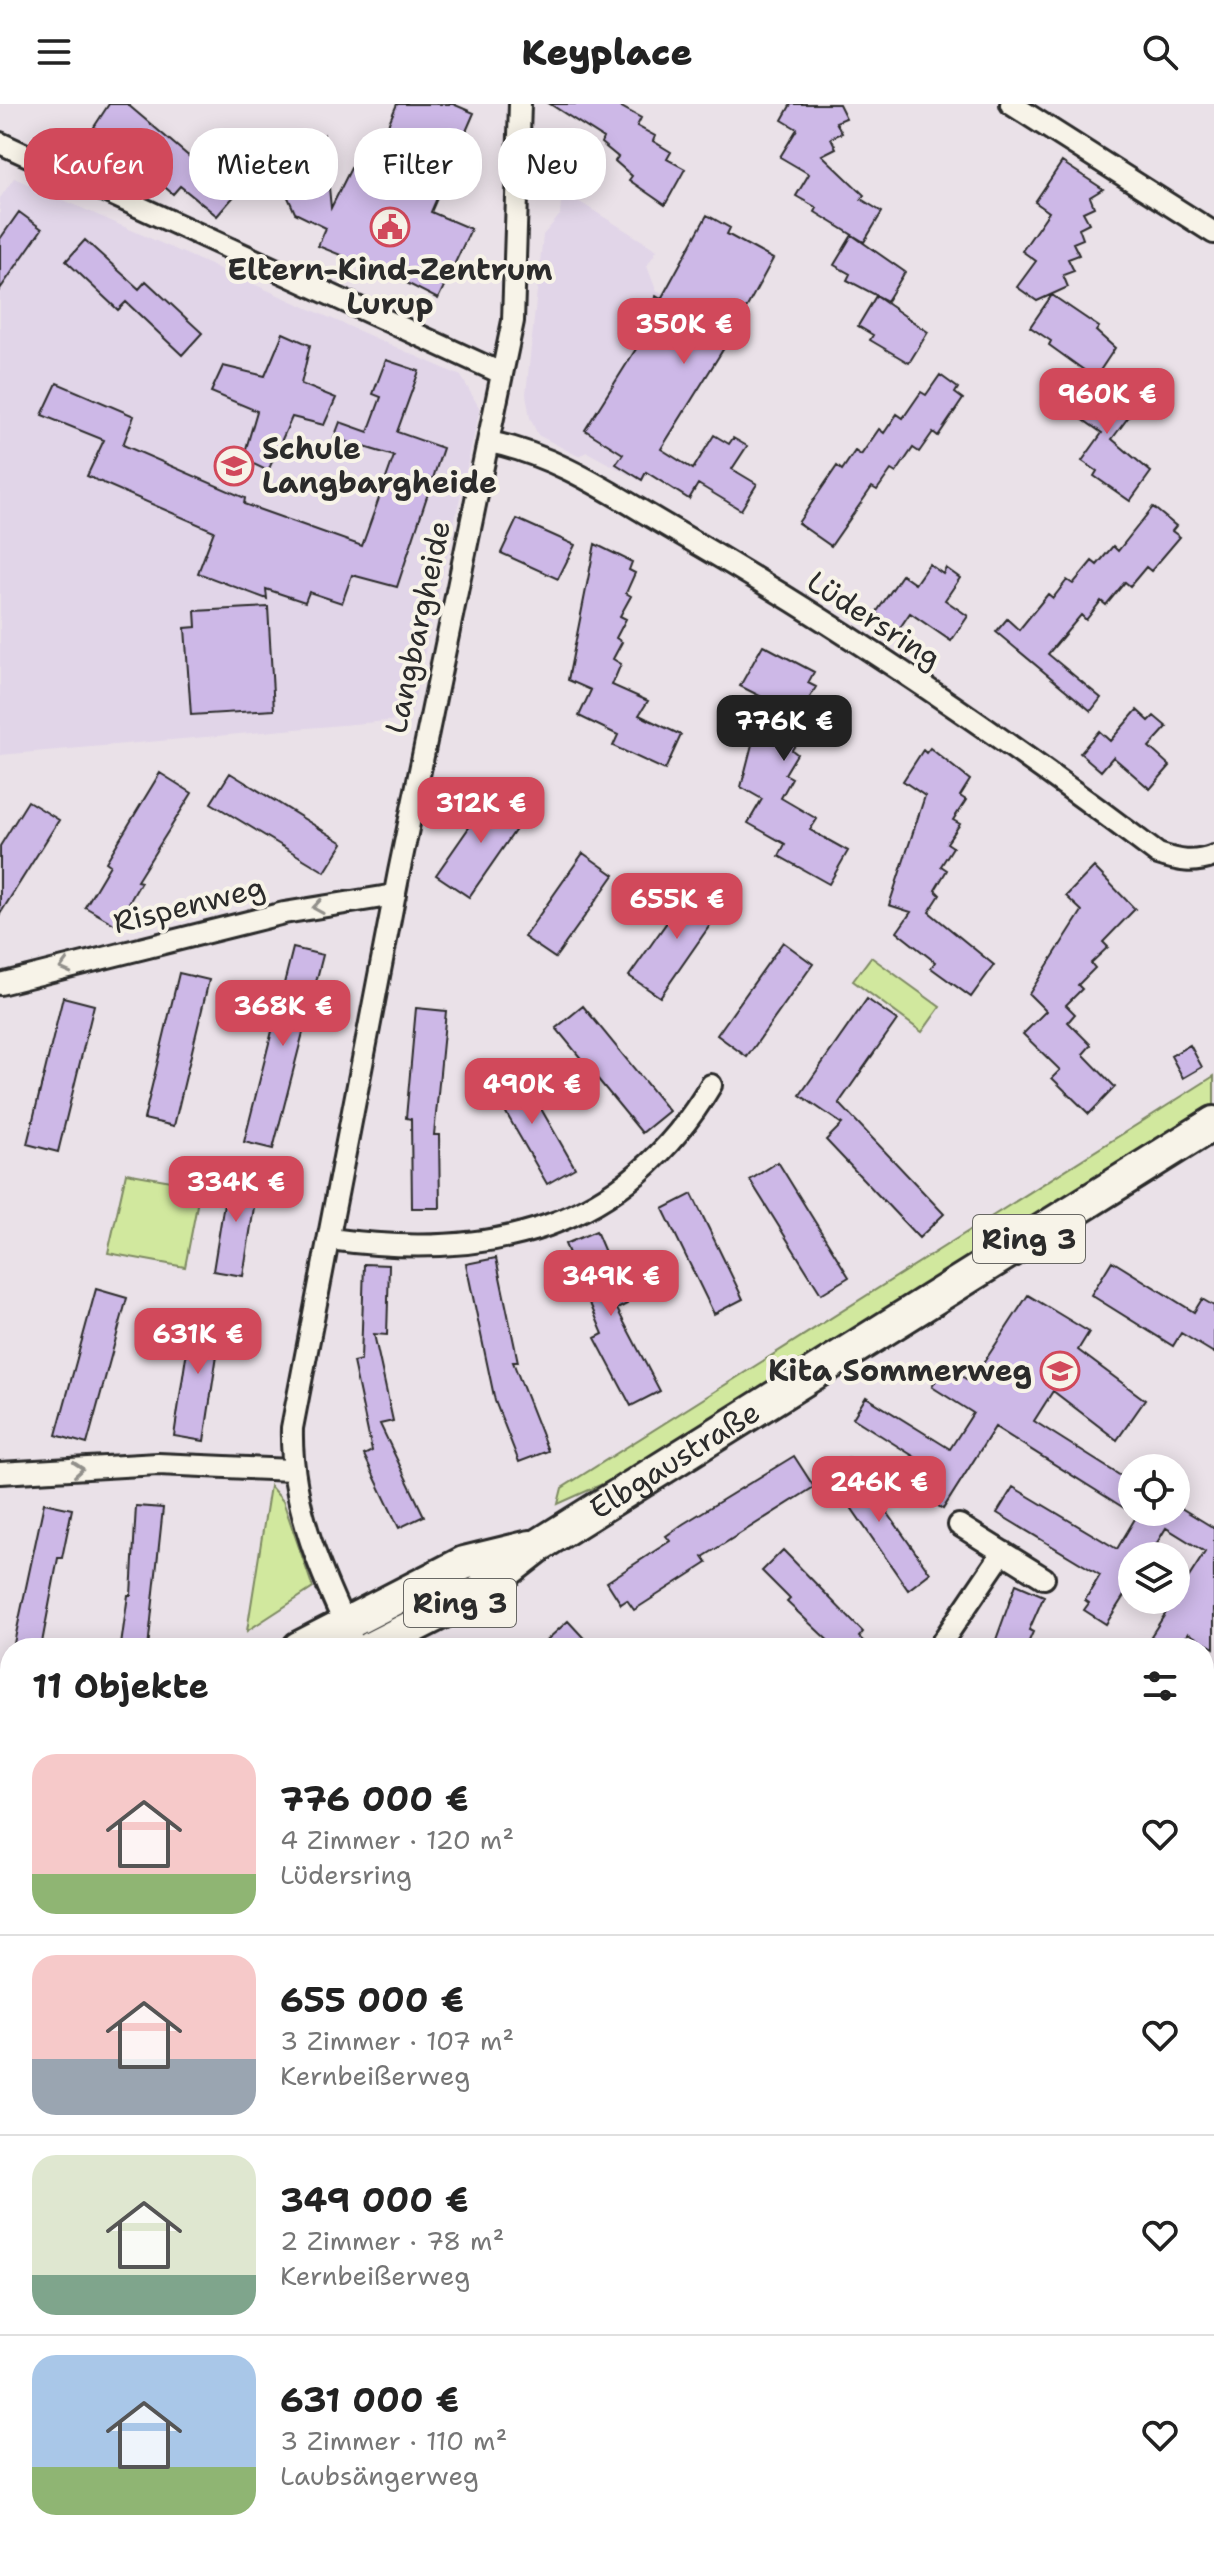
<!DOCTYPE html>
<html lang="de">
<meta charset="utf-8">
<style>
:root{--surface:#fff;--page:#f2f2f2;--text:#222;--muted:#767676;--line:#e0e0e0;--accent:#d1495b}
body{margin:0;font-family:"Shantell Sans",sans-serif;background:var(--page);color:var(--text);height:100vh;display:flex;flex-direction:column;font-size:30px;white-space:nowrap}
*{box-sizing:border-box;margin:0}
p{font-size:26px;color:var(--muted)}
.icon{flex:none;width:44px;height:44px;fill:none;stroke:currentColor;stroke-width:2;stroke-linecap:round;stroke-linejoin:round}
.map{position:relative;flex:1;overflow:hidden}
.panel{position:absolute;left:0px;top:1534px;width:1214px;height:914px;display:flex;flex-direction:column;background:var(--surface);border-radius:32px 32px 0 0;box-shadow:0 4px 20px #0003}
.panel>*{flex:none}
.guide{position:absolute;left:24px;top:24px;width:800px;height:72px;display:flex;gap:16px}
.tools{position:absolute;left:1118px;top:1350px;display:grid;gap:16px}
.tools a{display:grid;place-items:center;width:72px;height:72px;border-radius:50%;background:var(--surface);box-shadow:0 4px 20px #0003;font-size:40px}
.price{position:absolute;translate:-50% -68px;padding:0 18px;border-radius:16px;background:var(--accent);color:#fff;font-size:26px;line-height:52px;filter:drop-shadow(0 2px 4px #0008)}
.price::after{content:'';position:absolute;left:50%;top:48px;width:24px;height:18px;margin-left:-12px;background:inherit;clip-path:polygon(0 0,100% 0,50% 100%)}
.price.selected{background:#222;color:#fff}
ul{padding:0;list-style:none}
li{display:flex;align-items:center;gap:24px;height:200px;padding:0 32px}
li+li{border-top:2px solid var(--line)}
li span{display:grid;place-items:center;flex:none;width:224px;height:160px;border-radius:24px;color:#555}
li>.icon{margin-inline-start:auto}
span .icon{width:96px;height:96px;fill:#fffc;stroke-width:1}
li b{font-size:34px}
h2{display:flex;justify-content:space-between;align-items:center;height:96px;padding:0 32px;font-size:34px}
.tag{padding:0 28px;border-radius:32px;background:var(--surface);box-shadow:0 4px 20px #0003;font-size:28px;line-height:72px}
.tag.selected{background:var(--accent);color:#fff}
header{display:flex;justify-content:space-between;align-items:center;height:104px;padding:0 32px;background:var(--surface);font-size:36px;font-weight:800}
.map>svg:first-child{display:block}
.built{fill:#e1d5e8}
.green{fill:#d1e89e;stroke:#7e8a64;stroke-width:2}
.building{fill:#cdb8e7;stroke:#2b2b2b;stroke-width:2}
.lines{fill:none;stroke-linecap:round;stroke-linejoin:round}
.minor-casing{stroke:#2b2b2b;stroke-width:26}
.tertiary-casing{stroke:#2b2b2b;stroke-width:32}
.primary-casing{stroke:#2b2b2b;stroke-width:38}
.minor{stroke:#f7f3e8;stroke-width:20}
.tertiary{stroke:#f7f3e8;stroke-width:26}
.primary{stroke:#f7f3e8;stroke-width:32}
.oneway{stroke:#918f8a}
.labels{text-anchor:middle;stroke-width:8;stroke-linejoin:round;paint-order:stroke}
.shield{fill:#f7f3e8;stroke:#686764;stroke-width:2}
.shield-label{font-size:28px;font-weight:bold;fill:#2b2b2b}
.poi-label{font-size:30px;font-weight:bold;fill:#2b2b2b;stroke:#f7f3e8}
.street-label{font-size:30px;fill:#2b2b2b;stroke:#f7f3e8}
</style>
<header><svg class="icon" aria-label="menu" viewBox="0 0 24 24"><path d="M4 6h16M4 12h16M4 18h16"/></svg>Keyplace<svg class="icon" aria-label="search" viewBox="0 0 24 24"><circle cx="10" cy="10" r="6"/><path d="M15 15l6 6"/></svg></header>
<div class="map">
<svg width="1214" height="2447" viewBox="0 0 1214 2447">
<rect width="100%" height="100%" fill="#eae1e8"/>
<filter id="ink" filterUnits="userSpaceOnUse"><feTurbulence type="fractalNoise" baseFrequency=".0125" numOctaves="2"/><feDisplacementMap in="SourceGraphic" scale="16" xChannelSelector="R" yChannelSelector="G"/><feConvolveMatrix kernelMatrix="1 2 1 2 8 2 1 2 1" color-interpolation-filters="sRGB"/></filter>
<g filter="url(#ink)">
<!-- built -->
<path class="built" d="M 14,74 L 461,272 L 480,305 L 410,615 L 0,651 L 0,94 Z
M 562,87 L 657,146 L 647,162 L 656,186 L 734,230 L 642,378 L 587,348 L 578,352 L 538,331 L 530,314 L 526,290 L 543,131 L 560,111 Z
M 159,2438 L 225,2438 L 238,2447 L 149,2447 Z"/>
<!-- green -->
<path class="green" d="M 871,853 L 940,903 L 922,928 L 853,877 Z
M 1214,972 L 1214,1001 L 658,1355 L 558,1400 L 562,1384 Z
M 126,1069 L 171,1077 L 202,1075 L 185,1163 L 108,1149 Z
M 270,1382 L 283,1397 L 313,1484 L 247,1527 Z
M 1204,1576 L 1214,1582 L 1214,1782 L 1204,1789 Z
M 10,2124 L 10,2170 L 0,2175 L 0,2130 Z
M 1204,2259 L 1214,2261 L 1214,2336 L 1204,2330 Z"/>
<!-- building -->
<path class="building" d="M 109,0 L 127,0 L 198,60 L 205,51 L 242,83 L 217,112 L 180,82 L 173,90 L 94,23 Z
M 397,0 L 453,0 L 474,9 L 431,108 L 471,125 L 438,195 L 393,172 L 318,142 L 326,124 L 295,109 L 287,91 L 295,74 L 304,73 L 324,32 L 331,104 L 351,64 L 367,70 Z
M 550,0 L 616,0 L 641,14 L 637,22 L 655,32 L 653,37 L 671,48 L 667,55 L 685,65 L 665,101 L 629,76 L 632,72 L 615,57 L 618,53 L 601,39 L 603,34 Z
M 791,0 L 839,0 L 846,14 L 836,18 L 842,29 L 831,34 L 836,44 L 822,51 L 864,91 L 861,95 L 882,108 L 864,138 L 815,108 L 817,104 L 796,92 L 809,70 L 780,53 L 797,25 L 782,16 Z
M 1062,58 L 1103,85 L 1090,93 L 1094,103 L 1083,108 L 1089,119 L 1079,124 L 1083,135 L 1073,139 L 1079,151 L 1068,155 L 1074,167 L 1063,171 L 1068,183 L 1037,197 L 1017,183 L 1036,157 L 1022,147 L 1049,108 L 1035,98 Z
M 19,108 L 42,125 L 0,185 L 0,135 Z
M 707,111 L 730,124 L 727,130 L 773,155 L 729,236 L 661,345 L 693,365 L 714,331 L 729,340 L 733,334 L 747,342 L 732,365 L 757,380 L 741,406 L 698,380 L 689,395 L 646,368 L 642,376 L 616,360 L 623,350 L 585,326 L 641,237 L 632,231 L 656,192 L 661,195 Z
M 852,131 L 905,168 L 887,197 L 847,176 L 850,170 L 834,161 Z
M 85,136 L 139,185 L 146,177 L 202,229 L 182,251 L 126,198 L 118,206 L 66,157 Z
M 1052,191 L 1099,223 L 1096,227 L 1115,244 L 1095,274 L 1049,241 L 1051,237 L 1030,223 Z
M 876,192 L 928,228 L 909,259 L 870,236 L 873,231 L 858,222 Z
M 283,229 L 310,241 L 301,280 L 336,294 L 324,321 L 292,313 L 268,367 L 243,355 L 257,307 L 211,288 L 223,262 L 265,272 Z
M 386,256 L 419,267 L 397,328 L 443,344 L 397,483 L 352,471 L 342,499 L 309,488 L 305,498 L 266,485 L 267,495 L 198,469 L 214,427 L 87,372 L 104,336 L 42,311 L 57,279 L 134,312 L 123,341 L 245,394 L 244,400 L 362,442 L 394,352 L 334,334 L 340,318 L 368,328 L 381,293 L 373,290 Z
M 1084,267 L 1116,289 L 1113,293 L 1133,307 L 1112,335 L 1151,368 L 1130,397 L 1094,372 L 1097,367 L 1082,357 L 1102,329 L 1075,310 L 1079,306 L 1064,295 Z
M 940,271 L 958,284 L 955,289 L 963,295 L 938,332 L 933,328 L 919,348 L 913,344 L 896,369 L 891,366 L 877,386 L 872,383 L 831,442 L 798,419 L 837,362 L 842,366 L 855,347 L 861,351 L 879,325 L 884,329 L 897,310 L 903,314 L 921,288 L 926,291 Z
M 1153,403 L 1176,422 L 1172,427 L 1180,433 L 1151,467 L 1146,463 L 1130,482 L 1125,478 L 1106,501 L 1101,497 L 1086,516 L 1081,511 L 1048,550 L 1101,594 L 1091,607 L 996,528 L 1007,515 L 1019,526 L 1048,490 L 1053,494 L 1067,476 L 1073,480 L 1092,457 L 1097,461 L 1113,442 L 1118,447 Z
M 517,415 L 575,441 L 558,475 L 501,449 Z
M 595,440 L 632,458 L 629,466 L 635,469 L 626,489 L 631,492 L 620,512 L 626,515 L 616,534 L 622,538 L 613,555 L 621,560 L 612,581 L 648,597 L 639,611 L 681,631 L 665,666 L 613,642 L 618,631 L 579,612 L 591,586 L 568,576 Z
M 929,460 L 943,470 L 946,464 L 960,474 L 945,496 L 968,512 L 951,537 L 910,509 L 899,525 L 876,509 L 902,471 L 915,480 Z
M 268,503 L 274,606 L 191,611 L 185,524 L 196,523 L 195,507 Z
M 763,541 L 814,568 L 808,579 L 816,583 L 805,602 L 810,606 L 798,625 L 803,628 L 792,646 L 797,650 L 785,670 L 792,674 L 781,694 L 817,715 L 810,726 L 848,747 L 829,780 L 779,752 L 785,740 L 748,719 L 762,695 L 741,683 L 764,594 L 740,582 Z
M 1137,606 L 1149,617 L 1154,612 L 1167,623 L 1149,643 L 1170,662 L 1150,685 L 1113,653 L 1101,667 L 1080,649 L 1099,627 L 1110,637 Z
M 930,644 L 970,676 L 960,692 L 966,696 L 953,716 L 960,720 L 947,739 L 953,743 L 941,762 L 947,766 L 935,786 L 940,791 L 929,808 L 994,861 L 971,893 L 931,864 L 935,858 L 897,828 L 911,808 L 889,801 L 925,692 L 903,677 L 923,646 L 926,649 Z
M 160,669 L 192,689 L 137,777 L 141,778 L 116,821 L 85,803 L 110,761 L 106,758 Z
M 230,669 L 343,739 L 325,768 L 211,699 Z
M 493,689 L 526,711 L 469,793 L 436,771 Z
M 28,697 L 59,716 L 0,810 L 0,742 Z
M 583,749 L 614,771 L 555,854 L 524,833 Z
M 1094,763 L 1135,805 L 1103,838 L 1108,843 L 1091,859 L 1095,864 L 1078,881 L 1082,885 L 1066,901 L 1075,910 L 1068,918 L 1091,941 L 1083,950 L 1115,983 L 1089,1010 L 1052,974 L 1060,966 L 1023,930 L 1046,907 L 1029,890 L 1082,807 L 1066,792 Z
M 694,780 L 724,801 L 660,893 L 629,872 Z
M 783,838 L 813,860 L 747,953 L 717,931 Z
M 293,844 L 323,851 L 273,1045 L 244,1038 Z
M 179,869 L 209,876 L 174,1022 L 144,1015 Z
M 63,893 L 94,901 L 58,1048 L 27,1040 Z
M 867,895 L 897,916 L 839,999 L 944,1110 L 919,1134 L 826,1036 L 842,1020 L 800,991 Z
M 583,902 L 669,1007 L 642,1029 L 556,924 Z
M 416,904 L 446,907 L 434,1031 L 439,1031 L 440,1104 L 412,1104 L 411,1015 L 406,1014 Z
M 1190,941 L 1202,963 L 1183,974 L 1171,952 Z
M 517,963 L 575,1064 L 547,1080 L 489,979 Z
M 778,1058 L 849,1173 L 821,1190 L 750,1076 Z
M 229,1068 L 259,1072 L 243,1172 L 213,1167 Z
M 692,1090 L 743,1195 L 714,1210 L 663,1105 Z
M 596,1127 L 627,1200 L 617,1205 L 660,1287 L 631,1302 L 595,1234 L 603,1230 L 565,1140 Z
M 496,1154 L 518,1258 L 513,1258 L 548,1347 L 519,1358 L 495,1297 L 466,1160 Z
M 1112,1157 L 1194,1208 L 1202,1195 L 1214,1202 L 1214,1249 L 1181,1229 L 1173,1242 L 1091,1191 Z
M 364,1160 L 389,1161 L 387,1231 L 374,1230 L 393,1317 L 380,1320 L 424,1412 L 399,1424 L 364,1351 L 372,1347 L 353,1258 L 361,1256 Z
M 96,1185 L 127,1194 L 87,1340 L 56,1331 Z
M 1028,1191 L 1089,1228 L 1078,1246 L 1145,1296 L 1117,1336 L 1053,1287 L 1034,1317 L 1132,1379 L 1132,1409 L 995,1323 L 943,1405 L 921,1391 L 937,1367 L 853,1314 L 866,1293 L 950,1345 L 973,1309 L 932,1283 L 945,1262 L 971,1278 Z
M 193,1206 L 223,1211 L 204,1337 L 174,1332 Z
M 794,1352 L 814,1383 L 703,1453 L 707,1459 L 634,1506 L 627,1496 L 621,1500 L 607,1478 L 670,1437 L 666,1432 L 683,1420 Z
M 849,1354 L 930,1469 L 908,1486 L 828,1370 Z
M 1013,1383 L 1117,1445 L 1139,1408 L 1176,1408 L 1176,1401 L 1214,1424 L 1214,1544 L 1188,1529 L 1179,1544 L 1170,1544 L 1151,1532 L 1205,1448 L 1166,1424 L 1149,1452 L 1132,1452 L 1132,1479 L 1106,1520 L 1084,1506 L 1089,1499 L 1085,1496 L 1100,1471 L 997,1409 Z
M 44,1399 L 72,1405 L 62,1454 L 58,1454 L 41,1544 L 13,1544 Z
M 136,1402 L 163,1404 L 148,1544 L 121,1541 L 128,1491 L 131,1491 Z
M 783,1446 L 863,1528 L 859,1533 L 870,1544 L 836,1544 L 787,1498 L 790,1495 L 762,1467 Z
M 1016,1480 L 1044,1492 L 1029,1526 L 1033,1528 L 1026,1544 L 993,1544 Z
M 568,1517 L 593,1544 L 538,1544 Z"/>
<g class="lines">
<!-- minor casing -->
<g class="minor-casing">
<path id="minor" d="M 1011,0 L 1214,129
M 0,39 L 501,269
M 489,338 C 557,351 615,392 674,426 C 842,523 1004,633 1158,750 C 1179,757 1193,760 1214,752
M 0,880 L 284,809 L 395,791
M 330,1135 C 489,1157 624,1128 711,981
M 0,1369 L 158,1360 L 292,1366
M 959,1421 L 1044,1474
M 356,1544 C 323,1474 290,1403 292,1324 L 399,768 L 513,217 L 520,0
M 938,1544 L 1003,1448
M 0,1930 L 10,1927
M 1204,2017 L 1214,2015
M 127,2447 L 137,2438"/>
</g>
<!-- tertiary casing -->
<g class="tertiary-casing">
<path id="tertiary" d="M 0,2234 L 10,2242
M 265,2438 L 280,2447"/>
</g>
<!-- primary casing -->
<g class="primary-casing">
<g id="primary">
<path d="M 299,1544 L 464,1459 L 530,1443"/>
<path id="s1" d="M 371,1544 L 477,1490 L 541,1440 L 1214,1019"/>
<path d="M 0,1701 L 10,1697"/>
</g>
</g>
<!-- minor -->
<use href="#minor" class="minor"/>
<!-- tertiary -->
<use href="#tertiary" class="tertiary"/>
<!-- primary -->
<use href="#primary" class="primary"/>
</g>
<!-- one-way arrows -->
<defs><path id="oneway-chevron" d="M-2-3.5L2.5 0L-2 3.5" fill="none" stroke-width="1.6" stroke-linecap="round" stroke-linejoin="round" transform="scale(2)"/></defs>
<g class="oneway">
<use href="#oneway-chevron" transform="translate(318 803) rotate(171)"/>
<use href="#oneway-chevron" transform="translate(65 863) rotate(165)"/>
<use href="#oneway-chevron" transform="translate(78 1365) rotate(-5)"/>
</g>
</g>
<!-- icons -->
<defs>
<g id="civic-ring" transform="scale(2)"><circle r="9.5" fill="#f7f3e8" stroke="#d1495b" stroke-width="1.5"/><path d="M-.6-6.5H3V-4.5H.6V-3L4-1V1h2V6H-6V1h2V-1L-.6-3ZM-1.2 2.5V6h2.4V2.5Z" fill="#d1495b"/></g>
<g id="school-ring" transform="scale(2)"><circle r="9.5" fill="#f7f3e8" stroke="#d1495b" stroke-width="1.5"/><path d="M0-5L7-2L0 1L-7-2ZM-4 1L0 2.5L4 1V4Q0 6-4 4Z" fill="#d1495b"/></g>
</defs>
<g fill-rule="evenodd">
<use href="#civic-ring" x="390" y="123"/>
<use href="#school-ring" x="234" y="362"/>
<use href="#school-ring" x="1060" y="1267"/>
</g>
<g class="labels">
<!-- shield labels -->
<g class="shield">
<rect x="973" y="1111" width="112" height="48" rx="6"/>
<rect x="404" y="1475" width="112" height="48" rx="6"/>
</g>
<g class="shield-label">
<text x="1029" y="1145">Ring 3</text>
<text x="460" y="1509">Ring 3</text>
</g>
<!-- poi labels -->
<g class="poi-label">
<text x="390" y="176">Eltern-Kind-Zentrum<tspan x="390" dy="34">Lurup</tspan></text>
<text x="262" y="355" text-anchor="start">Schule<tspan x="262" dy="34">Langbargheide</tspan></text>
<text x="1032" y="1277" text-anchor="end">Kita Sommerweg</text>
</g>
<!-- street labels -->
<g class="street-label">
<text transform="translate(874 516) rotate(33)" y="10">Lüdersring</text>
<text transform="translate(418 523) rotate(-78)" y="10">Langbargheide</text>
<text transform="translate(189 801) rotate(-14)" y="10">Rispenweg</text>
<text dy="10" stroke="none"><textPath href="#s1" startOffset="358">Elbgaustraße</textPath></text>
</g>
</g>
</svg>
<div class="tools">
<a><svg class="icon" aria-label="locate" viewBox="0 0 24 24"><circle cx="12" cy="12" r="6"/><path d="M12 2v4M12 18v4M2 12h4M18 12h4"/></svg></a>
<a><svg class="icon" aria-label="layers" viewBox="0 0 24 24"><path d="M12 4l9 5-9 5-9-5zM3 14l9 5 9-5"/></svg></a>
</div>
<b class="price" style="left:684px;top:262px">350K €</b>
<b class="price" style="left:1107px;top:332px">960K €</b>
<b class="price selected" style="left:784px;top:659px">776K €</b>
<b class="price" style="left:481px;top:741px">312K €</b>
<b class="price" style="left:677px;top:837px">655K €</b>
<b class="price" style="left:283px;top:944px">368K €</b>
<b class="price" style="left:532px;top:1022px">490K €</b>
<b class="price" style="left:236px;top:1120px">334K €</b>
<b class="price" style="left:611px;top:1214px">349K €</b>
<b class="price" style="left:198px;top:1272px">631K €</b>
<b class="price" style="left:879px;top:1420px">246K €</b>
<div class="guide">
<a class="tag selected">Kaufen</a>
<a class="tag">Mieten</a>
<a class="tag">Filter</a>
<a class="tag">Neu</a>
</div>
<section class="panel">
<h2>11 Objekte<svg class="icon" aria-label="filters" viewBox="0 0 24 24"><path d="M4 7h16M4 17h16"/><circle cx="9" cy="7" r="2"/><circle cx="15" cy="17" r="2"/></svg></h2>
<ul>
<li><span style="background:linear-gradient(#f6c9c9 75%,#8fb573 0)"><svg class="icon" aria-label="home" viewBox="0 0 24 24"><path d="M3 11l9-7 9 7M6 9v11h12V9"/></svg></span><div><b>776 000 €</b><p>4 Zimmer · 120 m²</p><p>Lüdersring</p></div><svg class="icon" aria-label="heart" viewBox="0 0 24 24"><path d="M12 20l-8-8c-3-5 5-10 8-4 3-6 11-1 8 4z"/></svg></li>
<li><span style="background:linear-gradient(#f6c9c9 65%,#9aa5b1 0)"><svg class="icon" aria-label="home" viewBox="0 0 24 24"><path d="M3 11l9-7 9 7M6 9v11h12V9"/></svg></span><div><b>655 000 €</b><p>3 Zimmer · 107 m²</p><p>Kernbeißerweg</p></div><svg class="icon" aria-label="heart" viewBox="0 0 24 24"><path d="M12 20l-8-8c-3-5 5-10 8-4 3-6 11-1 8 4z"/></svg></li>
<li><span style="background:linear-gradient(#dfe7d0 75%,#7fa58c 0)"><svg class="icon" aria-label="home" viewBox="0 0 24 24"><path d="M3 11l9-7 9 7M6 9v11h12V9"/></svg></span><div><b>349 000 €</b><p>2 Zimmer · 78 m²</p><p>Kernbeißerweg</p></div><svg class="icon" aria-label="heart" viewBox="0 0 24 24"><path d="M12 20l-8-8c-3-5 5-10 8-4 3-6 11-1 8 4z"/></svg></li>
<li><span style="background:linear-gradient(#a9c7e8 70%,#8fb573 0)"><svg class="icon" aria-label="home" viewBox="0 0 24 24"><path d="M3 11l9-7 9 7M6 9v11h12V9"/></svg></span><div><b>631 000 €</b><p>3 Zimmer · 110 m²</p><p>Laubsängerweg</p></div><svg class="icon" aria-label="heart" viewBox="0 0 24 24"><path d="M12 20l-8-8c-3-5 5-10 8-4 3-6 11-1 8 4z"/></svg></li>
</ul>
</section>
</div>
